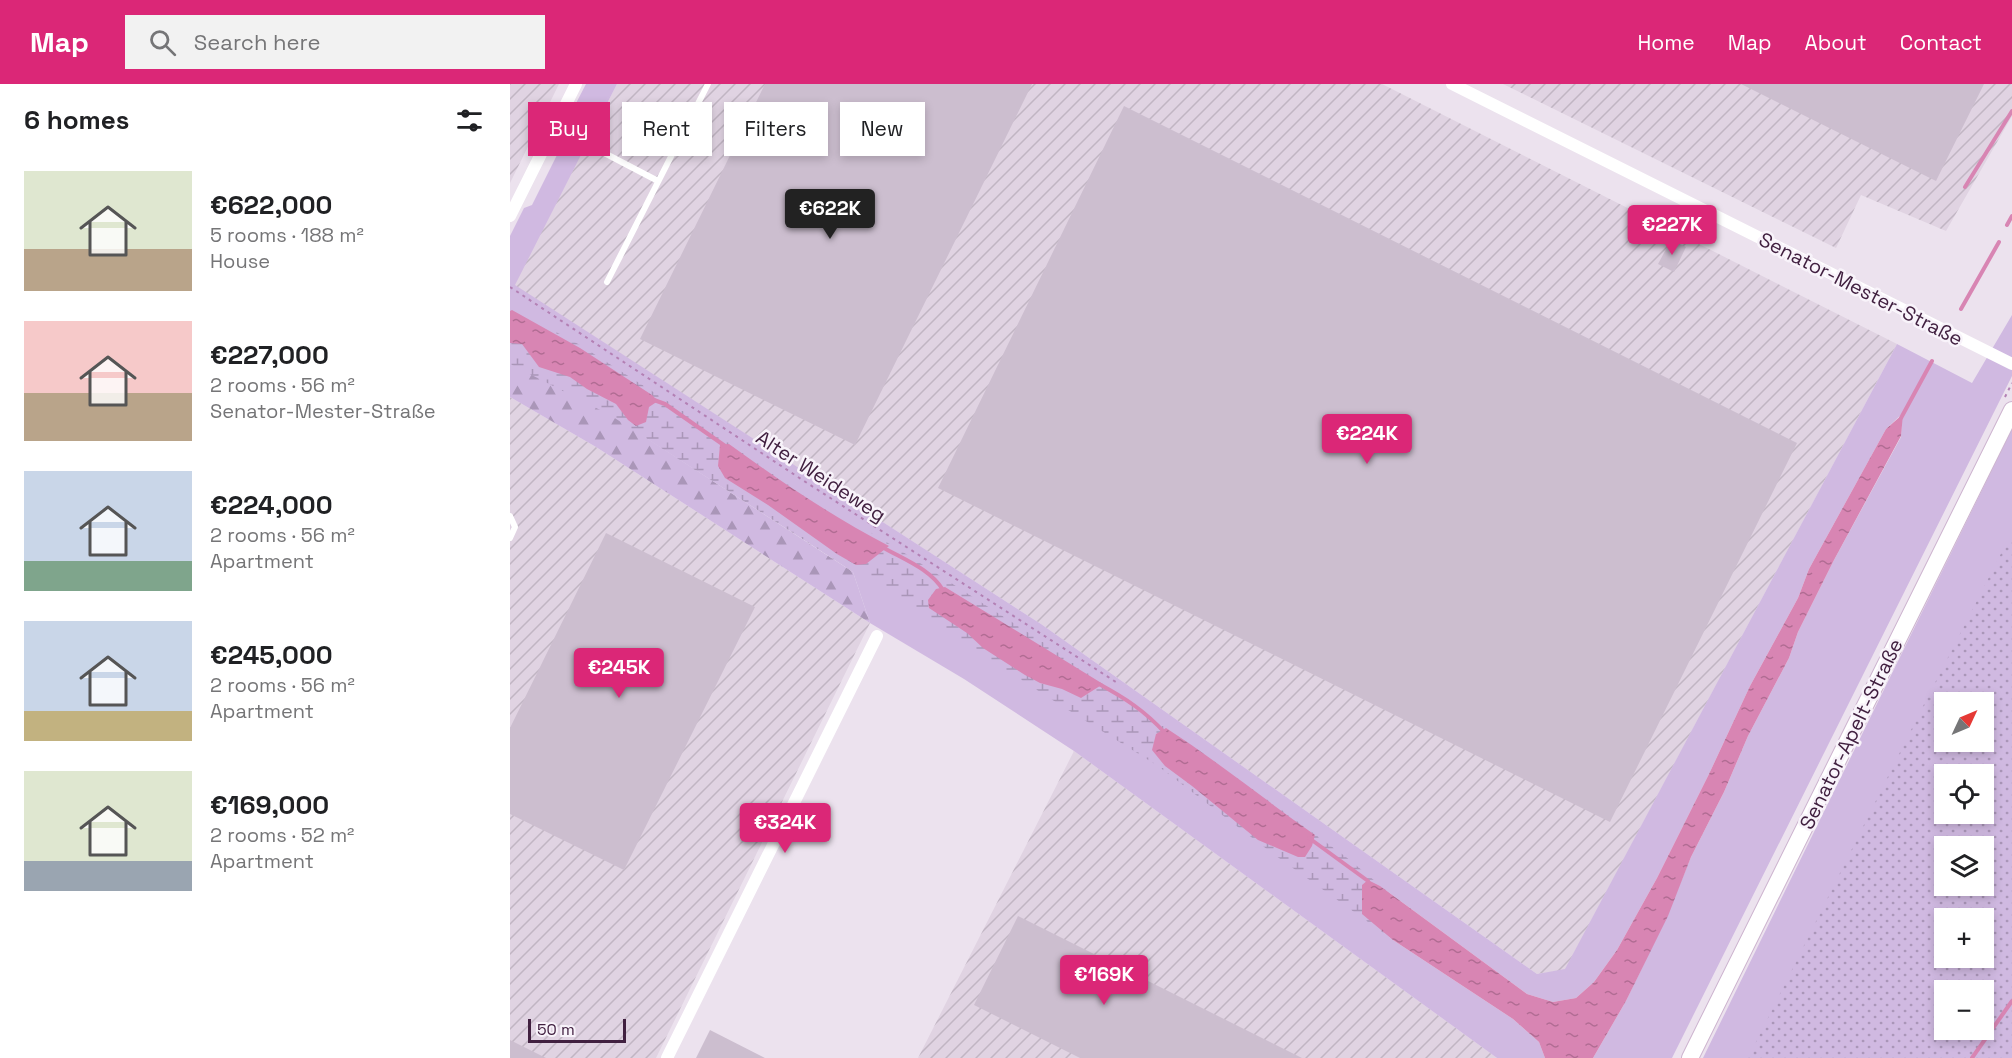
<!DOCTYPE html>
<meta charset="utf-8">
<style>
:root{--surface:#fff;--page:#f2f2f2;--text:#202124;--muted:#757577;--accent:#db2777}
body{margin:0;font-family:"Space Grotesk",sans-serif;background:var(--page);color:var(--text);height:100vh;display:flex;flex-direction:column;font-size:22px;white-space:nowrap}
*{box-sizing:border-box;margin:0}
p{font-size:20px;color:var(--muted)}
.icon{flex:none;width:33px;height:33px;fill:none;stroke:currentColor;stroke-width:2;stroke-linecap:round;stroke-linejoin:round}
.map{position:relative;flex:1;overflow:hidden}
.side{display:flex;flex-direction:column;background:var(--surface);width:510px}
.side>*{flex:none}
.hud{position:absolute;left:18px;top:18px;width:570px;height:54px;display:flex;gap:12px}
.needle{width:39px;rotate:46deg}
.tools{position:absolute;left:1424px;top:608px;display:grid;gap:12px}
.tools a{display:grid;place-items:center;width:60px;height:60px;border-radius:0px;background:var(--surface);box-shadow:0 3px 9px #0003;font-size:30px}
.scale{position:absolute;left:18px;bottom:15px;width:98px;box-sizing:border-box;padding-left:6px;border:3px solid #412040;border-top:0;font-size:16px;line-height:21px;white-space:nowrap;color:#412040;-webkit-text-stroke:4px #f8f3fa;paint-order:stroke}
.price{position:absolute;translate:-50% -51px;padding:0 14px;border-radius:6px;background:var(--accent);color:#fff;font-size:20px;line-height:39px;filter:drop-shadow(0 2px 3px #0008)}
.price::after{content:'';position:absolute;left:50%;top:36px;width:18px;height:14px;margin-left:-9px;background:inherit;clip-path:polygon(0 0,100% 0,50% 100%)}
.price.active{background:#222;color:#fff}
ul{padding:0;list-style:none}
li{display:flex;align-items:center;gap:18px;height:150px;padding:0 24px}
li span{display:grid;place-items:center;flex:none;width:168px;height:120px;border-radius:0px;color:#555}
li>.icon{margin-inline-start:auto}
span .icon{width:72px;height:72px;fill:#fffc;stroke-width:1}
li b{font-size:26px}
h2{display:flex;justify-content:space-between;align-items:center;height:72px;padding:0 24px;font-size:26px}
.chip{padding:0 21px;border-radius:0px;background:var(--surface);box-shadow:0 3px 9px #0003;font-size:21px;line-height:54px}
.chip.active{background:var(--accent);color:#fff}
header{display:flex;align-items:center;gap:36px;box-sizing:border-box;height:84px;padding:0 30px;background:var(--accent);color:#fff}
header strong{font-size:28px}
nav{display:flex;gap:33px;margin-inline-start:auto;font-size:21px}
.search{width:420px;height:54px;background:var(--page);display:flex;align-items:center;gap:15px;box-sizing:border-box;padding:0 21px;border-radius:0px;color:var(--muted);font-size:22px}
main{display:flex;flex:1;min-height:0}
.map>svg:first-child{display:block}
.industrial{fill:url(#industrial-furrows)}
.grass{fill:#d0b9e1;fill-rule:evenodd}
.forest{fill:url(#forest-firs)}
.wetland{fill:url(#wetland-marsh)}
.park{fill:url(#park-dots);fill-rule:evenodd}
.water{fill:url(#water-ripples)}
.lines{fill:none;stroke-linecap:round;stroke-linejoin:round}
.stream{stroke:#d885b3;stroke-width:4}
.building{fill:#ccbecf}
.secondary-casing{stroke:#cdb4cf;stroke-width:18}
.path{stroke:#b380b4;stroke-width:2;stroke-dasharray:3 4.5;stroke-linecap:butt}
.lane{stroke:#fff;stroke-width:6}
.street{stroke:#fff;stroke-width:12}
.secondary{stroke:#fff;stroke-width:16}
.labels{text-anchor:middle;stroke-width:5;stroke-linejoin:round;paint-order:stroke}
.street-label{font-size:20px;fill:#412040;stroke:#f8f3fa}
</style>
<header>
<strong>Map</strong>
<div class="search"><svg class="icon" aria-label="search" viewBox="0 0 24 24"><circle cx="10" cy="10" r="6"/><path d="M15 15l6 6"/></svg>Search here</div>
<nav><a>Home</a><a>Map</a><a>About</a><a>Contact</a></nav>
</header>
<main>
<section class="side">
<h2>6 homes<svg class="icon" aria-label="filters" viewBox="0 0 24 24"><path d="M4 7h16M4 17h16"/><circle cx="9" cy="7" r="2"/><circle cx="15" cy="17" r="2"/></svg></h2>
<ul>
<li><span style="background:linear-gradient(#dfe7d0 65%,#b9a48a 0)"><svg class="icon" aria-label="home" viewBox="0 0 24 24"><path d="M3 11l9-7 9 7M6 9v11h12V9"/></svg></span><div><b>€622,000</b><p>5 rooms · 188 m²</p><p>House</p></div></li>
<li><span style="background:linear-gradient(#f6c9c9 60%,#b9a48a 0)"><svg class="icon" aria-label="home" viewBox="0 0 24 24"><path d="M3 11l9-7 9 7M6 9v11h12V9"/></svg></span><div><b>€227,000</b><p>2 rooms · 56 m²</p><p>Senator-Mester-Straße</p></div></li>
<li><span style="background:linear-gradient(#c9d6e8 75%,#7fa58c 0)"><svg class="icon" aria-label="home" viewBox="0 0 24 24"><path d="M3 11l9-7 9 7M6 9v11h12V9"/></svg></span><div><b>€224,000</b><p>2 rooms · 56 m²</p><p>Apartment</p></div></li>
<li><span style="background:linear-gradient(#c9d6e8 75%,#c2b280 0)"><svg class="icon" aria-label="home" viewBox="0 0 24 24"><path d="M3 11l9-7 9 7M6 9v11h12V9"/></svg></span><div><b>€245,000</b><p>2 rooms · 56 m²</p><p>Apartment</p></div></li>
<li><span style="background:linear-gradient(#dfe7d0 75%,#9aa5b1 0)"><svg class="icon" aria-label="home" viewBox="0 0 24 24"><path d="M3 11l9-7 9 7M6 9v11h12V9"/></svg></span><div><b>€169,000</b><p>2 rooms · 52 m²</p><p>Apartment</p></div></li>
</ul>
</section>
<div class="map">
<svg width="1502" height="974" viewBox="0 0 1502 974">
<defs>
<pattern id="industrial-furrows" width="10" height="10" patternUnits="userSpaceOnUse" patternTransform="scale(1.5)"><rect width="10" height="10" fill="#e0d3e2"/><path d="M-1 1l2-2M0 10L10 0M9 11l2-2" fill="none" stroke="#c1b5c3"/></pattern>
<pattern id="forest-firs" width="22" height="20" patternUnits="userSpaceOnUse" patternTransform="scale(1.5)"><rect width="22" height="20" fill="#d0b9e1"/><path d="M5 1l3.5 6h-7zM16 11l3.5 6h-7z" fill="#aa96b8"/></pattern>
<pattern id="wetland-marsh" width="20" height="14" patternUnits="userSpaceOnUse" patternTransform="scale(1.5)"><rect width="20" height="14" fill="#d0b9e1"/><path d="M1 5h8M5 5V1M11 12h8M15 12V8" fill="none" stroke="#aa96b8"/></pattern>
<pattern id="park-dots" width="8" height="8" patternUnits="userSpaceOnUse" patternTransform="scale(1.5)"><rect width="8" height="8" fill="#d0b9e1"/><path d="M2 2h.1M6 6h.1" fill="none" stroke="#aa96b8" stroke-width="1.8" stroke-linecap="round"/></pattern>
<pattern id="water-ripples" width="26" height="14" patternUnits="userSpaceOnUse" patternTransform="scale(1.5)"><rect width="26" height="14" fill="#d885b3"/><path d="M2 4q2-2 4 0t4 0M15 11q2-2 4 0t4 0" fill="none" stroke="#b16c93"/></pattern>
</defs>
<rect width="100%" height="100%" fill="#ece2ee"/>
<!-- industrial -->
<path class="industrial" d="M 0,0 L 49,0 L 0,99 Z
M 107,0 L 872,0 L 1387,260 L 1055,886 L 1027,890 L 531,540 L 4,201 Z
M 993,0 L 1502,0 L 1502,32 L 1436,147 L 1351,111 L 1326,164 Z
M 0,313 L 86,363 L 360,539 L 146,974 L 0,974 Z
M 564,667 L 987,974 L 408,974 Z"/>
<!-- grass -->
<path class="grass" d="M 76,0 L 107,0 L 5,201 L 531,540 L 1027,890 L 1055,885 L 1387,260 L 1462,299 L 1502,231 L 1502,292 L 1162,974 L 1083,974 L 1116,917 L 1157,832 L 1181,773 L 1214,708 L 1238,652 L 1279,574 L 1288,548 L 1324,476 L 1391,353 L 1392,330 L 1376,345 L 1299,485 L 1288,514 L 1240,602 L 1199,690 L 1147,794 L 1107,866 L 1084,898 L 1066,914 L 1043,918 L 1017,910 L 870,802 L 852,831 L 883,856 L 1003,935 L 1029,958 L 1035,974 L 987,974 L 564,667 L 454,595 L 360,539 L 343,488 L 0,259 L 0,152 L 14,124 L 22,121 L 52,61 L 49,52 Z
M 1502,345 L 1502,974 L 1193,974 ZM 1434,618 L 1473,618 L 1473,657 L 1434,657 ZM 1434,690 L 1473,690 L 1473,729 L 1434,729 ZM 1434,762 L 1473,762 L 1473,801 L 1434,801 ZM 1434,834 L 1473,834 L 1473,873 L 1434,873 ZM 1434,906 L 1473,906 L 1473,945 L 1434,945 Z"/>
<!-- forest -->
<path class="forest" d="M 0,259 L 138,355 L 343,488 L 360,539 L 86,363 L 0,313 Z"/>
<!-- wetland -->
<path class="wetland" d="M 0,223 L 70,261 L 215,354 L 314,420 L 396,470 L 643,629 L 656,644 L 702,675 L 836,773 L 889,817 L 883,856 L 762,769 L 648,682 L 555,624 L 100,331 L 0,280 Z"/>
<!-- park -->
<path class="park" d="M 1502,448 L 1502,974 L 1238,974 L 1408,632 ZM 1434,618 L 1473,618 L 1473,657 L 1434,657 ZM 1434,690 L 1473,690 L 1473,729 L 1434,729 ZM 1434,762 L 1473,762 L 1473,801 L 1434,801 ZM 1434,834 L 1473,834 L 1473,873 L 1434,873 ZM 1434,906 L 1473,906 L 1473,945 L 1434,945 Z"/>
<!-- water -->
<path class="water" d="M 2,226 L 70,264 L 142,311 L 148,317 L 139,323 L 136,338 L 126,342 L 118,336 L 106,320 L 77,305 L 60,293 L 29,283 L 12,260 L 0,259 L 0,227 Z
M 1393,330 L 1391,352 L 1324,476 L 1288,548 L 1279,574 L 1238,652 L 1214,708 L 1181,773 L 1158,832 L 1116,917 L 1083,974 L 1035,974 L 1029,958 L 1003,935 L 883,856 L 852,830 L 852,801 L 858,796 L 870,802 L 1017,910 L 1043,918 L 1066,914 L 1084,898 L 1107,866 L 1147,794 L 1199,690 L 1240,602 L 1288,514 L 1299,485 L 1376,345 Z
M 219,360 C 270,397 323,433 379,462 L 356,480 L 346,481 L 327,470 L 258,421 L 215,394 L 208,382 L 210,361 Z
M 435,503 L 593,600 L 571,614 L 552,605 L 530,599 L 515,591 L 473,564 L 457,549 L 419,524 L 418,516 L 426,505 Z
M 656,644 C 707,677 755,716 805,751 L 802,762 L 795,773 L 788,773 L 748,756 L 682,702 L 655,682 L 642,666 L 646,650 Z"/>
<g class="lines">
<!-- stream -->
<path class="stream" d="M 1455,103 L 1502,27
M 1497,141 L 1502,132
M 1451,225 L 1489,158
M 144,316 L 155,320 L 218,364
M 1391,334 L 1422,277
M 374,464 C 395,476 420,485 433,506
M 589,600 C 615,614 635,627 655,649
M 799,754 L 858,797 L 859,801
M 1462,974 L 1502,917"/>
</g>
<!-- building -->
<path class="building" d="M 255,0 L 522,0 L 345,361 L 130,255 Z
M 1231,0 L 1474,0 L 1426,97 Z
M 614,22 L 1287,359 L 1100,738 L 428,404 Z
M 1161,156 L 1176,163 L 1164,188 L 1148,180 Z
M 96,449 L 245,523 L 114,786 L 0,730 L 0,644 Z
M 508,832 L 792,974 L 570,974 L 464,921 Z
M 200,946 L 255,974 L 186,974 Z
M 0,956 L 36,974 L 0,974 Z"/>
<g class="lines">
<!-- secondary casing -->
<g class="secondary-casing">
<path id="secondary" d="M 1180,974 L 1502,326"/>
</g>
<!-- path -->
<path class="path" d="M 0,203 L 294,397 L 609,600
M 1495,313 L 1502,299"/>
<!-- lane -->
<path class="lane" d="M 42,49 L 69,63 L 79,61 L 71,51 L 47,38
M 79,61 L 148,97
M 97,198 L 198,0
M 0,432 L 5,443 L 0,454"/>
<!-- street -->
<path class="street" d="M 942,0 L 1502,280
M 0,132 L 66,0
M 157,974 L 367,552"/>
<!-- secondary -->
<use href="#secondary" class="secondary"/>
</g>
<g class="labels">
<!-- street labels -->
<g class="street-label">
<text transform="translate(1351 205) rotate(27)" y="7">Senator-Mester-Straße</text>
<text transform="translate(311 392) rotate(33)" y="7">Alter Weideweg</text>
<text transform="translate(1341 650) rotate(-64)" y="7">Senator-Apelt-Straße</text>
</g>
</g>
</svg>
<div class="tools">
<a><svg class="needle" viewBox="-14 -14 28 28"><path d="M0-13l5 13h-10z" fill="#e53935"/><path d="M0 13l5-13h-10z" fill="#757577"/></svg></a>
<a><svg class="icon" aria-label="locate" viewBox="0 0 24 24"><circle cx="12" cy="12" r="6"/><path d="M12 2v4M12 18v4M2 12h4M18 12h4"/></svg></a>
<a><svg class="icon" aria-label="layers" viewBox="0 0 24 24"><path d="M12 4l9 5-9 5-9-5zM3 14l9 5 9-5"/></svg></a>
<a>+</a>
<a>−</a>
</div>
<div class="scale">50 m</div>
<b class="price active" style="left:320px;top:156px">€622K</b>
<b class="price" style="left:1162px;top:172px">€227K</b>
<b class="price" style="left:857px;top:381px">€224K</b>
<b class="price" style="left:109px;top:615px">€245K</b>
<b class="price" style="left:275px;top:770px">€324K</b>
<b class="price" style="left:594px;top:922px">€169K</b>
<div class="hud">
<a class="chip active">Buy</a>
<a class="chip">Rent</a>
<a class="chip">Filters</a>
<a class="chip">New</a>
</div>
</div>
</main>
